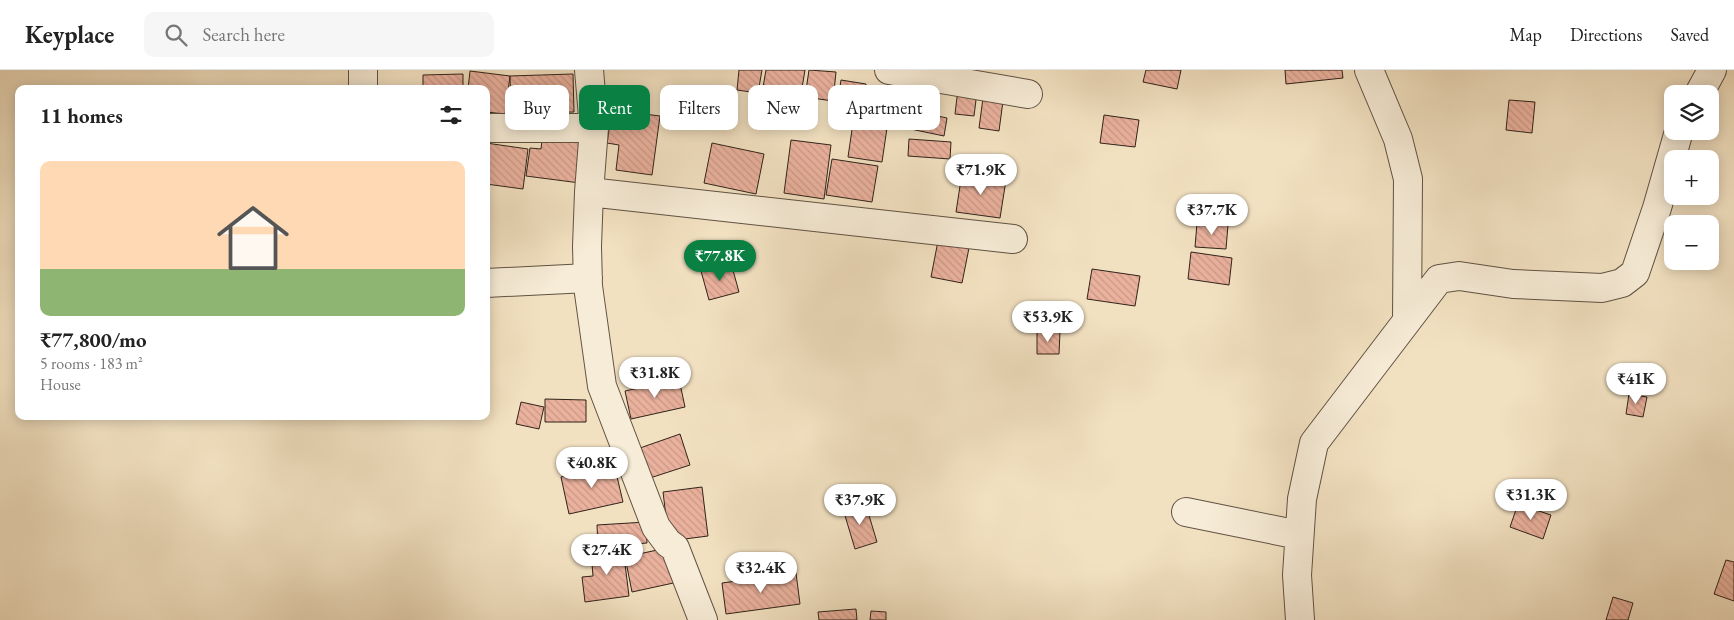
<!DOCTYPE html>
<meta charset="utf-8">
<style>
:root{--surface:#fff;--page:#f6f6f6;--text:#222;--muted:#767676;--line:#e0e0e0;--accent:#0b8043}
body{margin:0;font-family:"EB Garamond",serif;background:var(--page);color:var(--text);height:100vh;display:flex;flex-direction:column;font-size:19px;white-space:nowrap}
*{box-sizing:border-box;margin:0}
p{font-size:16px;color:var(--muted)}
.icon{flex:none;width:28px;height:28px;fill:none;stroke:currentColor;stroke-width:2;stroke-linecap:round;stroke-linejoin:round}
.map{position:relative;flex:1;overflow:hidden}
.side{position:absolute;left:15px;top:15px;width:475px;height:335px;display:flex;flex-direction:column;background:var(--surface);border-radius:10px;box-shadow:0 2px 12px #0003}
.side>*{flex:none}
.banner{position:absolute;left:505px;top:15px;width:475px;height:45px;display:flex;gap:10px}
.controls{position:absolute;left:1664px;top:15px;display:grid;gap:10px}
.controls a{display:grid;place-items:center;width:55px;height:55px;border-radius:10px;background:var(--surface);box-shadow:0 2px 12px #0003;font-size:25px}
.price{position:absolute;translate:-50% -42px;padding:0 11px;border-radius:18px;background:#fff;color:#222;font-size:16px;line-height:32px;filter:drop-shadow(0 1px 2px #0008)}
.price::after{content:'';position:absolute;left:50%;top:30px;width:15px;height:11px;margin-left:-8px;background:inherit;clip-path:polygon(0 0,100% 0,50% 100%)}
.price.active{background:var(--accent);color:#fff}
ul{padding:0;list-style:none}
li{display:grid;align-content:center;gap:10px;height:265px;padding:0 25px}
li+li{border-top:1px solid var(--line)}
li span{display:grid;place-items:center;height:155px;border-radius:10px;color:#555}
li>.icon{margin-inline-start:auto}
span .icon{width:90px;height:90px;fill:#fffc;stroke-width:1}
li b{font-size:21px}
h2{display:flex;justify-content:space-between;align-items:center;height:60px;padding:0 25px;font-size:21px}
.pill{padding:0 18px;border-radius:10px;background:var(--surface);box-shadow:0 2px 12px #0003;font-size:18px;line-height:45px}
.pill.active{background:var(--accent);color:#fff}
header{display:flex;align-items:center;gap:30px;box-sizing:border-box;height:70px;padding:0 25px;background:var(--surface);border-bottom:1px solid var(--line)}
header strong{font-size:24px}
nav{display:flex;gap:28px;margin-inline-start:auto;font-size:18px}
.search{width:350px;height:45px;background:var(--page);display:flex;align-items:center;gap:12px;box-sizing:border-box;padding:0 18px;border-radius:10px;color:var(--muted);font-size:19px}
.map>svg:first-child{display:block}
.building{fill:url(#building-back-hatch);stroke:#302319}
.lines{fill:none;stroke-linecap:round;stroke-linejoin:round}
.minor-casing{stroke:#605243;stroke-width:30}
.minor{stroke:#f7ecd7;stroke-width:28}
</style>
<header>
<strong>Keyplace</strong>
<div class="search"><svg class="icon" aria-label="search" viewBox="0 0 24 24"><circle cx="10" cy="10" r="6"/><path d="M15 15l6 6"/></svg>Search here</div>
<nav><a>Map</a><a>Directions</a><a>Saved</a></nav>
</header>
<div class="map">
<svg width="1734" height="550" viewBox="0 0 1734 550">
<defs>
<pattern id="building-back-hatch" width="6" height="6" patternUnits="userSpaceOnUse" patternTransform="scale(1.25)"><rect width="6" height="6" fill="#eab19d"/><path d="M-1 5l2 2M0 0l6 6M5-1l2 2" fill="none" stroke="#c99887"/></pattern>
</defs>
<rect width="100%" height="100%" fill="#f2e1c1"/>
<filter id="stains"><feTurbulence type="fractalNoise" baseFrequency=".004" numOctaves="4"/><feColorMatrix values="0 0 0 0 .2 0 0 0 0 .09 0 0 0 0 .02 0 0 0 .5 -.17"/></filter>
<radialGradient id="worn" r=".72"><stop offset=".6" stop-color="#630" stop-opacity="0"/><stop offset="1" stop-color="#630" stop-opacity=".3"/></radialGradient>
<!-- building -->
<path class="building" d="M 739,0 L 762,0 L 758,23 L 737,20 Z
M 766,0 L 805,0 L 800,30 L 762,23 Z
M 809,0 L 836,2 L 833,31 L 805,27 Z
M 1146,0 L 1181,0 L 1177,19 L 1143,12 Z
M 1285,0 L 1342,0 L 1343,8 L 1286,14 Z
M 470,1 L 510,6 L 505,44 L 486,42 L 486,19 L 468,19 Z
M 463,4 L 463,19 L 423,19 L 423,5 Z
M 573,4 L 574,42 L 511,43 L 510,6 Z
M 841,10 L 866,14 L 862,41 L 837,37 Z
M 958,19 L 977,22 L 974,46 L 955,44 Z
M 983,28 L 1003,31 L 999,61 L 979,58 Z
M 1509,30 L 1535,32 L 1532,63 L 1506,60 Z
M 904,39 L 947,48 L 944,66 L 901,57 Z
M 612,40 L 660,46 L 652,105 L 616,100 L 619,75 L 607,73 Z
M 1104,45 L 1139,50 L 1135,77 L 1100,73 Z
M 853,53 L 887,58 L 882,92 L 848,87 Z
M 543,61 L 586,67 L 580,113 L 526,106 L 530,78 L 541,79 Z
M 909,69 L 951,72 L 950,89 L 908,86 Z
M 791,70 L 831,75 L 824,129 L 784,123 Z
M 486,73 L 528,79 L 523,119 L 486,114 L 488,85 L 486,85 Z
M 712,73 L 764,84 L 756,124 L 704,113 Z
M 832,89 L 878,96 L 872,132 L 826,125 Z
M 962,103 L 1006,110 L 1000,148 L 956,142 Z
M 1197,153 L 1228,155 L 1226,179 L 1195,177 Z
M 938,171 L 969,178 L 962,213 L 931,207 Z
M 1191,182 L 1232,188 L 1229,215 L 1188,209 Z
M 731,193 L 739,222 L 709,230 L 701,201 Z
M 1092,199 L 1140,206 L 1135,236 L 1087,229 Z
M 1037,262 L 1060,262 L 1059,284 L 1037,284 Z
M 679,309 L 685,337 L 631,349 L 625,321 Z
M 1629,324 L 1647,327 L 1643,347 L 1626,344 Z
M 545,329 L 586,330 L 586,352 L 545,352 Z
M 521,332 L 544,337 L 539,359 L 516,354 Z
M 680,364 L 690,395 L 650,408 L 640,378 Z
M 614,394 L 623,432 L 569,444 L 561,407 Z
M 702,417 L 708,466 L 669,471 L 663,422 Z
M 865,432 L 877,472 L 855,479 L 843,439 Z
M 1518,434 L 1551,445 L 1543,469 L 1510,457 Z
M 646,452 L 647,473 L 598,477 L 597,455 Z
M 671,477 L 678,512 L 632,522 L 625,487 Z
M 623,478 L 629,526 L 585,532 L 582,507 L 593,506 L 591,482 Z
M 1726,490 L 1734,492 L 1734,531 L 1714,524 Z
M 796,503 L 800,534 L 726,544 L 722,513 Z
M 1613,527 L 1633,533 L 1628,550 L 1606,550 Z
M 856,539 L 857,550 L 819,550 L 818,542 Z
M 871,541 L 886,542 L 886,550 L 870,550 Z"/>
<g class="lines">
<!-- minor casing -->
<g class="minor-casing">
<path id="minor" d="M 589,0 L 594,58 L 589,122 L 587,176 L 588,216 L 602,316 L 656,457 L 668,473 L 675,478 L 703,550
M 889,0 L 1028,24
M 1369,0 L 1398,69 L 1408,109 L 1407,250
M 363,19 L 363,0
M 1699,24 L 1712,0
M 486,58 L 594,58
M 589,122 L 1013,169
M 486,213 L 588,208
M 1186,442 L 1299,465
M 1300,550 L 1297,505 L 1302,429 L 1314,373 L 1439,209 L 1459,206 L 1513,214 L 1602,218 L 1622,213 L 1635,203 L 1657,138 L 1679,61"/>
</g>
<!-- minor -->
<use href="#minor" class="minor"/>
</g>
<rect width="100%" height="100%" filter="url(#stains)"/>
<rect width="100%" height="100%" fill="url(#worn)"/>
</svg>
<div class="controls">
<a><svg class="icon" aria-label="layers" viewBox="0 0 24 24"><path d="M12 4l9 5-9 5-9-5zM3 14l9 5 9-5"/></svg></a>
<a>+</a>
<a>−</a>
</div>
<b class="price" style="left:981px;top:126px">₹71.9K</b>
<b class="price" style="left:1212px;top:166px">₹37.7K</b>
<b class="price active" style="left:720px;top:212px">₹77.8K</b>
<b class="price" style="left:1048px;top:273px">₹53.9K</b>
<b class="price" style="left:655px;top:329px">₹31.8K</b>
<b class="price" style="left:1636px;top:335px">₹41K</b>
<b class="price" style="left:592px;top:419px">₹40.8K</b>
<b class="price" style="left:1531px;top:451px">₹31.3K</b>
<b class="price" style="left:860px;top:456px">₹37.9K</b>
<b class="price" style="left:607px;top:506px">₹27.4K</b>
<b class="price" style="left:761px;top:524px">₹32.4K</b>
<div class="banner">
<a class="pill">Buy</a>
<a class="pill active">Rent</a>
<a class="pill">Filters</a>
<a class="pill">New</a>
<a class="pill">Apartment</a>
</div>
<section class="side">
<h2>11 homes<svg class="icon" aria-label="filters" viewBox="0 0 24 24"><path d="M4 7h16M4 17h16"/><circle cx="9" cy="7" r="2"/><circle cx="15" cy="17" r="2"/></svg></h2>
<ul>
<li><span style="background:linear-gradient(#ffd9b3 70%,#8fb573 0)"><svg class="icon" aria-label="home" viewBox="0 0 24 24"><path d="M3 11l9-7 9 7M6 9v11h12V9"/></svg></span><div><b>₹77,800/mo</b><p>5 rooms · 183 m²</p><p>House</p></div></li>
</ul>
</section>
</div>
